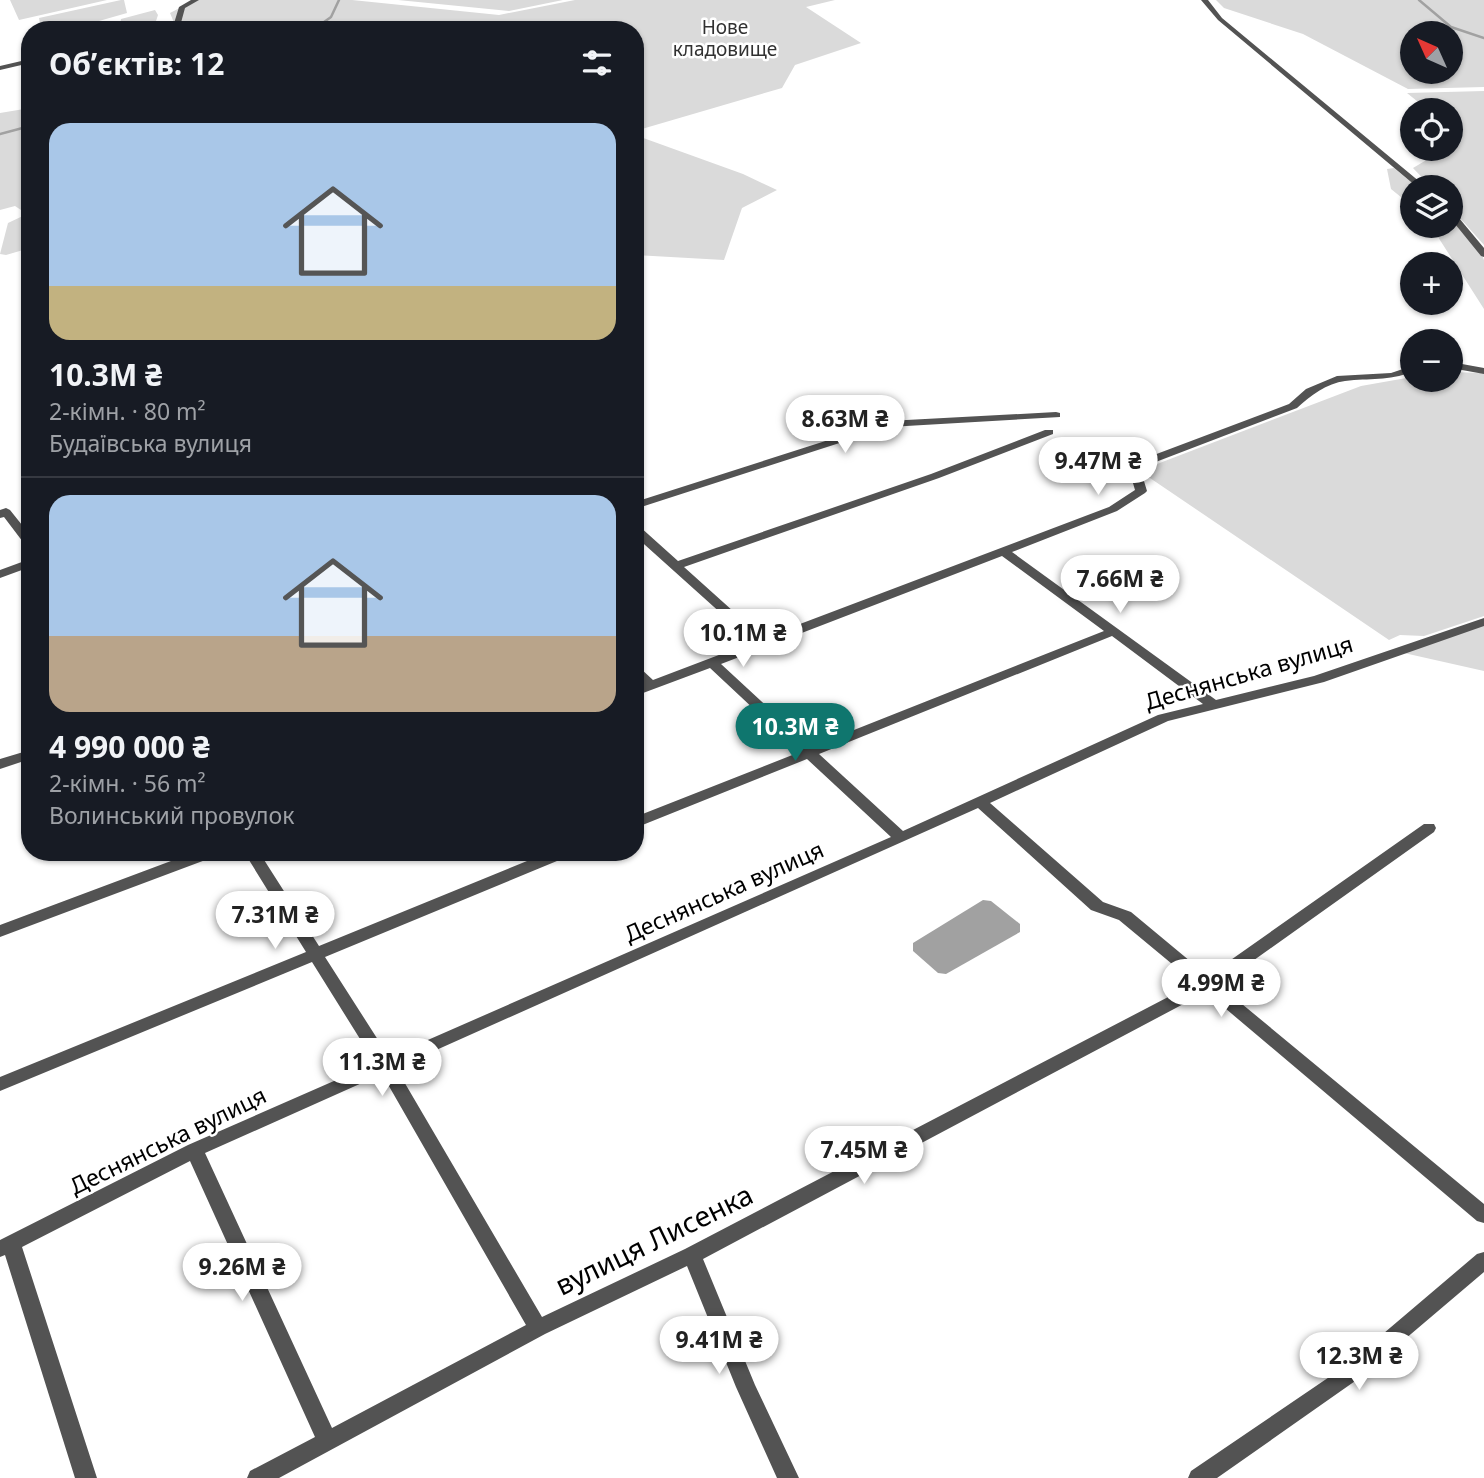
<!DOCTYPE html>
<html lang="uk">
<meta charset="utf-8">
<style>
:root{--surface:#171b24;--page:#242831;--text:#f1f3f6;--muted:#9ea1a6;--line:#363941;--accent:#0f766e}
body{margin:0;font-family:"Noto Sans",sans-serif;background:var(--page);color:var(--text);height:100vh;display:flex;flex-direction:column;font-size:26px;white-space:nowrap}
*{box-sizing:border-box;margin:0}
p{font-size:23px;color:var(--muted)}
.icon{flex:none;width:38px;height:38px;fill:none;stroke:currentColor;stroke-width:2;stroke-linecap:round;stroke-linejoin:round}
.map{position:relative;flex:1;overflow:hidden}
.sheet{position:absolute;left:21px;top:21px;width:623px;height:840px;display:flex;flex-direction:column;background:var(--surface);border-radius:28px;box-shadow:0 2px 5px #0004}
.sheet>*{flex:none}
.needle{width:46px;rotate:315deg}
.fabs{position:absolute;left:1400px;top:21px;display:grid;gap:14px}
.fabs a{display:grid;place-items:center;width:63px;height:63px;border-radius:50%;background:var(--surface);box-shadow:0 2px 5px #0004;font-size:35px}
.price{position:absolute;translate:-50% -60px;padding:0 16px;border-radius:24px;background:#fff;color:#222;font-size:23px;line-height:46px;filter:drop-shadow(0 2px 4px #0008)}
.price::after{content:'';position:absolute;left:50%;top:42px;width:21px;height:16px;margin-left:-10px;background:inherit;clip-path:polygon(0 0,100% 0,50% 100%)}
.price.selected{background:var(--accent);color:#fff}
ul{padding:0;list-style:none}
li{display:grid;align-content:center;gap:14px;height:371px;padding:0 28px}
li+li{border-top:2px solid var(--line)}
li span{display:grid;place-items:center;height:217px;border-radius:21px;color:#555}
li>.icon{margin-inline-start:auto}
span .icon{width:126px;height:126px;fill:#fffc;stroke-width:1}
li b{font-size:30px}
h2{display:flex;justify-content:space-between;align-items:center;height:84px;padding:0 28px;font-size:30px}
.map>svg:first-child{display:block}
.green{fill:#dadada;fill-rule:evenodd}
.water{fill:#a1a1a1}
.lines{fill:none;stroke-linecap:round;stroke-linejoin:round}
.stream{stroke:#a1a1a1;stroke-width:2.5}
.minor{fill:#535353;fill-rule:evenodd}
.tertiary{fill:#535353;fill-rule:evenodd}
.labels{text-anchor:middle;stroke-width:5;stroke-linejoin:round;paint-order:stroke}
.far-park-label{font-size:19px;fill:#313131;stroke:#fff}
.street-label{font-size:23px;fill:#000;stroke:#fff}
.near-street-label{font-size:28px;fill:#000;stroke:#fff}
</style>
<div class="map">
<svg width="1484" height="1478" viewBox="0 0 1484 1478">
<rect width="100%" height="100%" fill="#fff"/>
<!-- green -->
<path class="green" d="M 10,0 L 107,0 L 19,20 Z
M 121,0 L 124,0 L 127,13 L 99,21 L 95,27 L 41,30 L 39,18 Z
M 195,0 L 352,0 L 499,15 L 575,0 L 835,0 L 806,7 L 861,43 L 795,65 L 782,88 L 635,131 L 635,30 L 92,30 L 120,25 L 121,19 L 155,10 L 158,15 L 154,27 L 164,29 L 175,25 L 170,13 Z
M 398,0 L 563,0 L 509,11 Z
M 1216,0 L 1484,0 L 1484,87 L 1408,89 L 1303,34 L 1224,8 ZM 1412,33 L 1451,33 L 1451,72 L 1412,72 Z
M 1484,91 L 1484,245 L 1451,208 L 1451,187 L 1431,187 L 1413,168 L 1445,149 L 1451,149 L 1451,145 L 1460,138 L 1451,129 L 1451,110 L 1428,110 L 1407,93 Z
M 30,108 L 30,248 L 6,255 L 0,254 L 8,223 L 27,214 L 15,206 L 0,210 L 0,113 Z
M 635,135 L 743,174 L 777,190 L 742,208 L 724,260 L 635,255 Z
M 1394,168 L 1417,187 L 1412,187 L 1412,206 L 1391,189 L 1387,169 Z
M 1451,219 L 1480,250 L 1484,260 L 1484,309 L 1431,226 L 1451,226 Z
M 1451,372 L 1484,373 L 1484,616 L 1424,636 L 1400,635 L 1389,640 L 1147,476 L 1144,469 L 1361,386 L 1412,377 L 1412,380 L 1451,380 Z
M 1484,624 L 1484,671 L 1404,653 Z"/>
<!-- water -->
<path class="water" d="M 983,900 L 991,901 L 1020,924 L 1020,932 L 946,974 L 938,973 L 913,951 L 913,943 Z"/>
<g class="lines">
<!-- stream -->
<path class="stream" d="M 1419,0 L 1451,27 L 1484,38
M 313,30 L 331,17 L 339,0
M 0,134 L 30,126"/>
<!-- minor -->
<path class="minor" d="M 191,0 L 199,0 L 185,8 L 179,30 L 172,30 L 179,7 Z
M 30,59 L 30,63 L 0,70 L 0,66 Z
M 1451,362 L 1484,368 L 1484,374 L 1451,368 Z
M 1412,366 L 1412,372 C 1388,381 1370,378 1345,381 C 1327,383 1310,396 1297,408 L 1140,468 L 1147,491 L 1145,493 L 1117,511 L 1012,552 L 1216,700 L 1314,676 L 1484,618 L 1484,626 L 1324,682 L 1168,721 L 990,803 L 1103,902 L 1131,912 L 1208,976 L 1424,824 L 1434,824 L 1436,828 L 1434,832 L 1219,985 L 1484,1204 L 1484,1223 L 1477,1221 L 1206,992 L 703,1259 L 755,1385 L 799,1478 L 777,1478 L 736,1387 L 687,1266 L 545,1334 L 279,1478 L 247,1478 L 250,1471 L 315,1437 L 190,1161 L 22,1247 L 97,1478 L 75,1478 L 5,1255 L 0,1257 L 0,1240 L 188,1145 L 375,1063 L 312,962 L 0,1091 L 0,1077 L 306,952 L 244,852 L 259,852 L 319,946 L 549,852 L 571,852 L 569,856 L 325,957 L 389,1057 L 891,837 L 807,759 L 635,828 L 635,817 L 800,752 L 710,668 L 635,696 L 635,687 L 642,685 L 635,679 L 635,667 L 640,668 L 653,680 L 753,642 L 635,536 L 635,525 L 639,526 L 678,561 L 931,474 L 1045,430 L 1053,430 L 1053,434 L 939,478 L 684,567 L 763,638 L 1109,507 L 1135,490 L 1128,466 L 1130,464 L 1289,404 L 1306,389 L 1337,376 L 1391,373 ZM 1002,556 L 1104,631 L 811,747 L 721,664 ZM 1112,636 L 1203,704 L 1158,715 L 903,831 L 819,754 ZM 978,808 L 1091,910 L 1119,920 L 1195,983 L 685,1249 L 542,1317 L 396,1068 ZM 382,1074 L 526,1325 L 332,1428 L 205,1153 Z
M 1056,412 L 1060,413 L 1060,417 L 889,427 L 635,509 L 635,502 L 888,421 Z
M 6,508 L 10,510 L 30,535 L 30,547 L 26,546 L 4,517 L 0,518 L 0,510 Z
M 30,559 L 30,567 L 0,578 L 0,570 Z
M 30,750 L 30,759 L 0,769 L 0,759 Z
M 195,852 L 218,852 L 216,856 L 0,937 L 0,925 Z"/>
<!-- tertiary -->
<path class="tertiary" d="M 1201,0 L 1208,0 L 1222,18 L 1426,187 L 1417,187 L 1218,20 Z
M 1451,211 L 1454,212 L 1484,248 L 1484,257 L 1481,256 L 1451,219 Z
M 1484,1252 L 1484,1272 L 1358,1379 L 1217,1478 L 1188,1478 L 1191,1471 L 1344,1367 L 1477,1254 Z"/>
</g>
<g class="labels">
<!-- far-park labels -->
<g class="far-park-label">
<text x="725" y="34">Нове<tspan x="725" dy="22">кладовище</tspan></text>
</g>
<!-- street labels -->
<g class="street-label">
<text transform="translate(1249 673) rotate(-16)" y="8">Деснянська вулиця</text>
<text transform="translate(724 892) rotate(-24)" y="8">Деснянська вулиця</text>
<text transform="translate(168 1141) rotate(-26)" y="8">Деснянська вулиця</text>
</g>
<!-- near-street labels -->
<g class="near-street-label">
<text transform="translate(654 1240) rotate(-26)" y="10">вулиця Лисенка</text>
</g>
</g>
</svg>
<div class="fabs">
<a><svg class="needle" viewBox="-14 -14 28 28"><path d="M0-13l5 13h-10z" fill="#e53935"/><path d="M0 13l5-13h-10z" fill="#9ea1a6"/></svg></a>
<a><svg class="icon" aria-label="locate" viewBox="0 0 24 24"><circle cx="12" cy="12" r="6"/><path d="M12 2v4M12 18v4M2 12h4M18 12h4"/></svg></a>
<a><svg class="icon" aria-label="layers" viewBox="0 0 24 24"><path d="M12 4l9 5-9 5-9-5zM3 14l9 5 9-5"/></svg></a>
<a>+</a>
<a>−</a>
</div>
<b class="price" style="left:845px;top:455px">8.63M ₴</b>
<b class="price" style="left:1098px;top:497px">9.47M ₴</b>
<b class="price" style="left:1120px;top:615px">7.66M ₴</b>
<b class="price" style="left:743px;top:669px">10.1M ₴</b>
<b class="price selected" style="left:795px;top:763px">10.3M ₴</b>
<b class="price" style="left:275px;top:951px">7.31M ₴</b>
<b class="price" style="left:1221px;top:1019px">4.99M ₴</b>
<b class="price" style="left:382px;top:1098px">11.3M ₴</b>
<b class="price" style="left:864px;top:1186px">7.45M ₴</b>
<b class="price" style="left:242px;top:1303px">9.26M ₴</b>
<b class="price" style="left:719px;top:1376px">9.41M ₴</b>
<b class="price" style="left:1359px;top:1392px">12.3M ₴</b>
<section class="sheet">
<h2>Об’єктів: 12<svg class="icon" aria-label="filters" viewBox="0 0 24 24"><path d="M4 7h16M4 17h16"/><circle cx="9" cy="7" r="2"/><circle cx="15" cy="17" r="2"/></svg></h2>
<ul>
<li><span style="background:linear-gradient(#a9c7e8 75%,#c2b280 0)"><svg class="icon" aria-label="home" viewBox="0 0 24 24"><path d="M3 11l9-7 9 7M6 9v11h12V9"/></svg></span><div><b>10.3M ₴</b><p>2-кімн. · 80 m²</p><p>Будаївська вулиця</p></div></li>
<li><span style="background:linear-gradient(#a9c7e8 65%,#b9a48a 0)"><svg class="icon" aria-label="home" viewBox="0 0 24 24"><path d="M3 11l9-7 9 7M6 9v11h12V9"/></svg></span><div><b>4 990 000 ₴</b><p>2-кімн. · 56 m²</p><p>Волинський провулок</p></div></li>
</ul>
</section>
</div>
